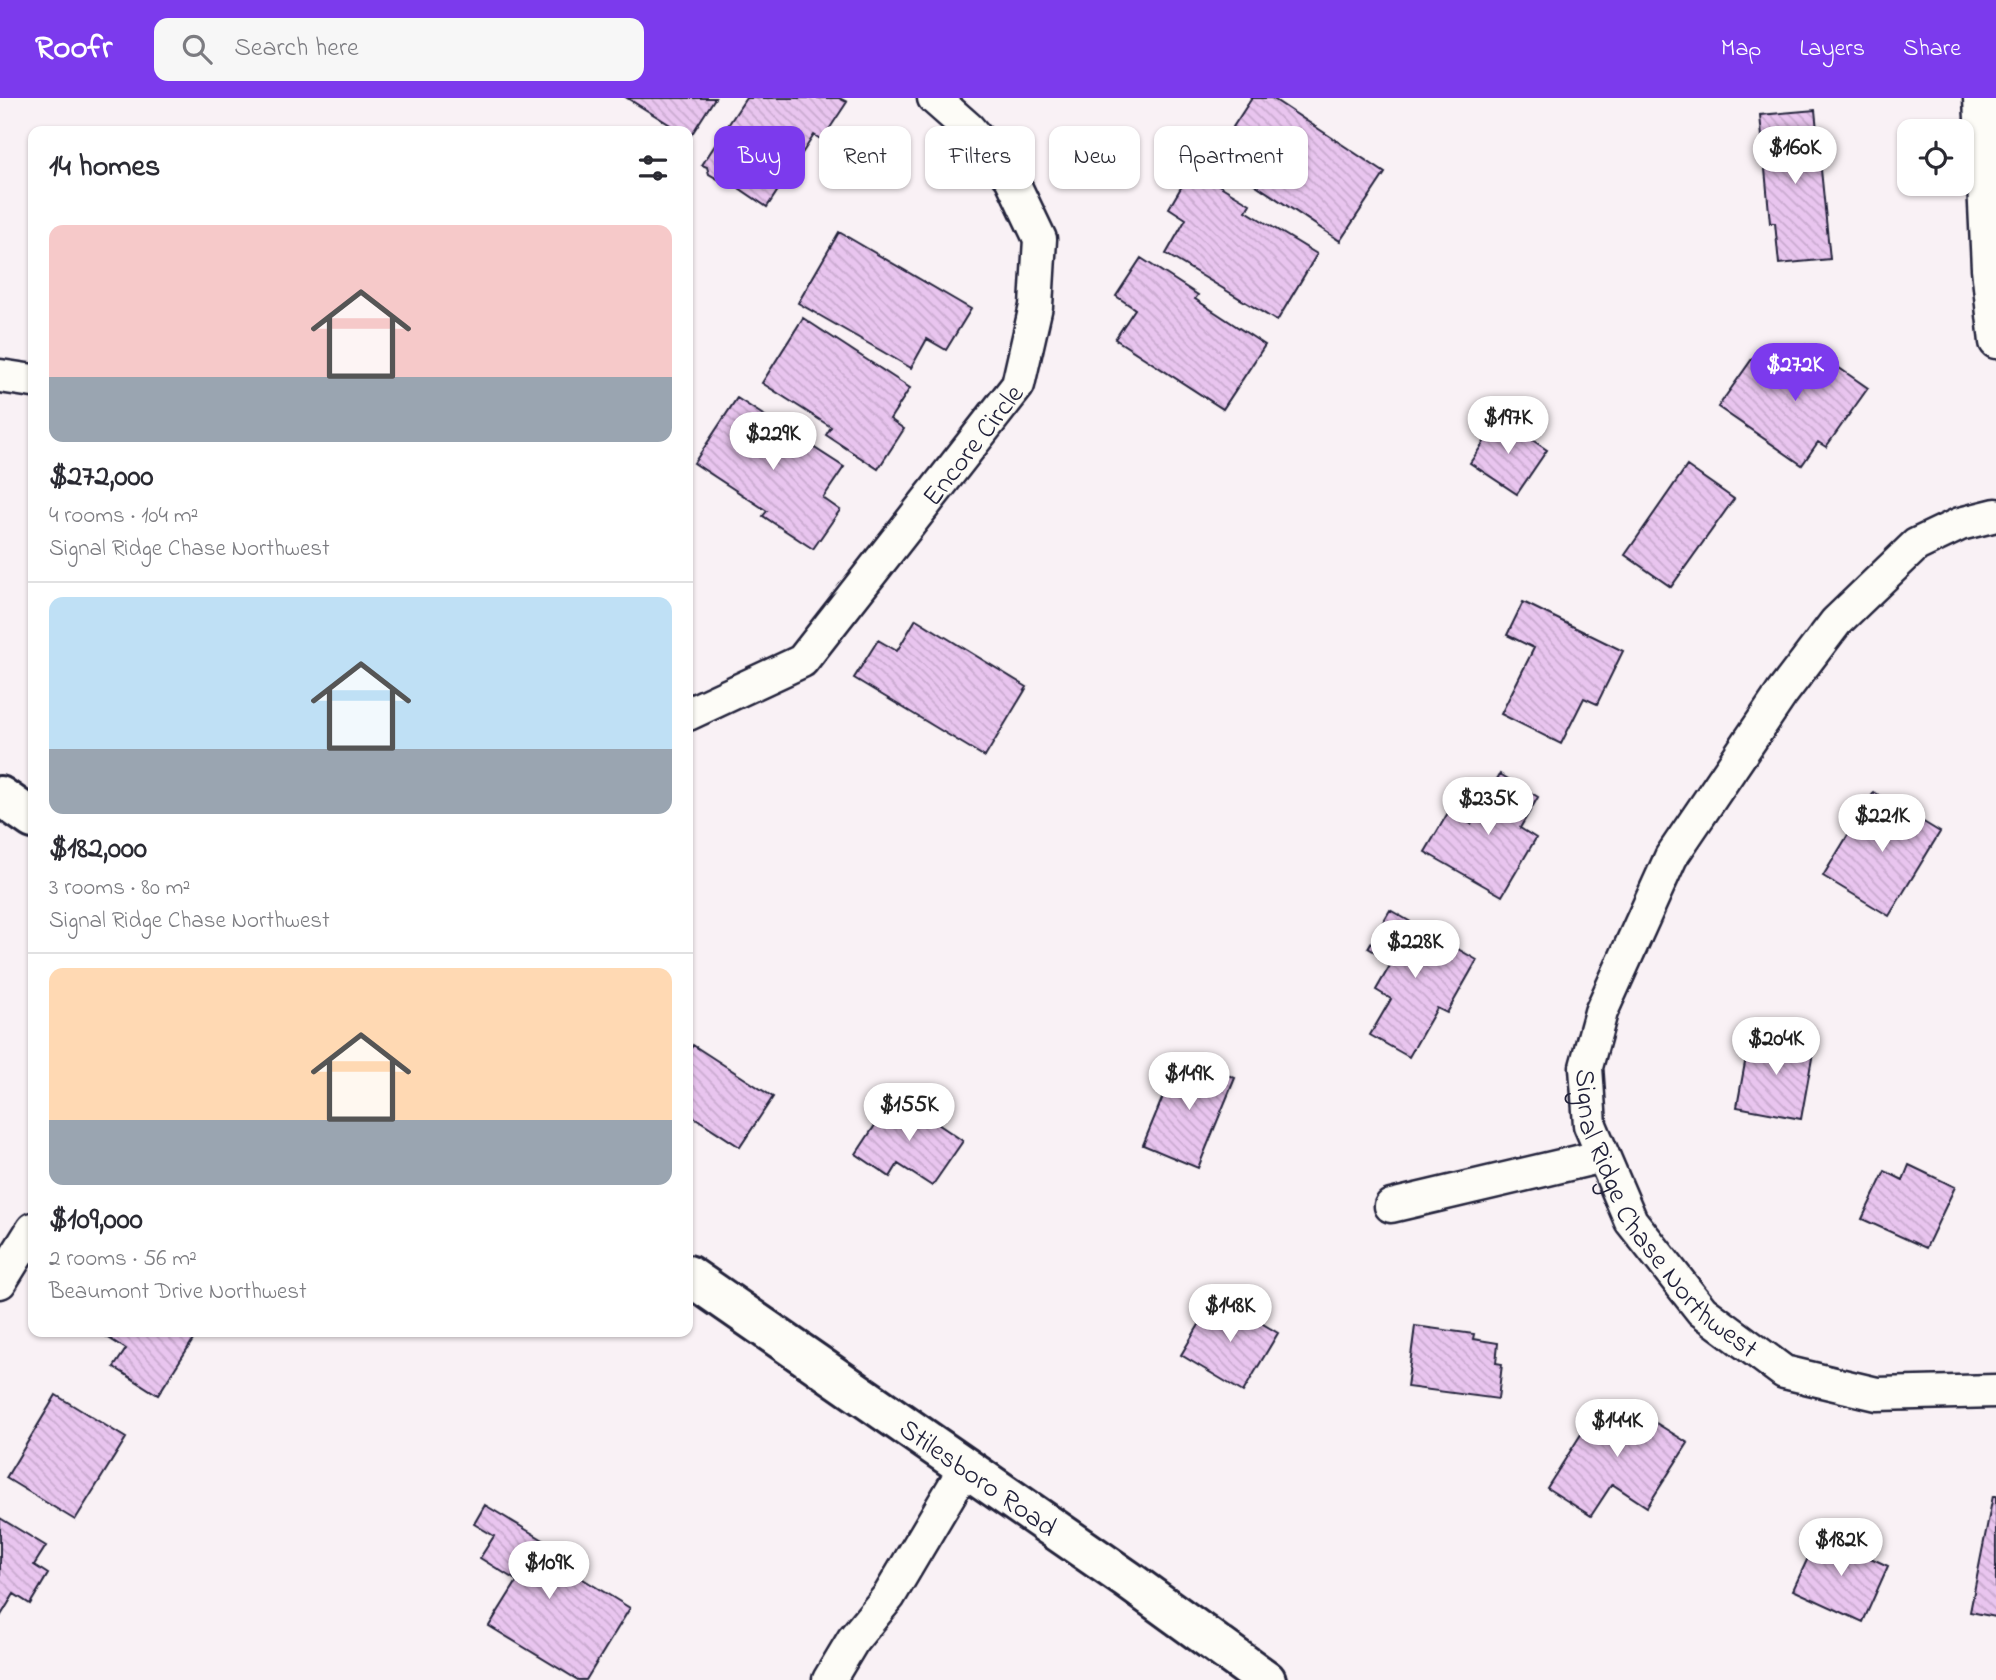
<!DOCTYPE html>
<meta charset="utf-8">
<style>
:root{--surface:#fff;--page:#f7f7f7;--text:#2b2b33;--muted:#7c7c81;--line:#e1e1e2;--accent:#7c3aed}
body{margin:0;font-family:"Indie Flower",sans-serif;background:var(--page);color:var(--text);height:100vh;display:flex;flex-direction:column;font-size:26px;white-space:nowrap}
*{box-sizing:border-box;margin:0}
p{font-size:23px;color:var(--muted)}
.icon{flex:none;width:38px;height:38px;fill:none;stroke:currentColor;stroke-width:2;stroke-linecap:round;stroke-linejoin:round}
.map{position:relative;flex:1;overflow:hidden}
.drawer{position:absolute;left:28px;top:28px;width:665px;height:1211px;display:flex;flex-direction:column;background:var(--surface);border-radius:14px;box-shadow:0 2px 5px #0004}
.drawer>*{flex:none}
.hud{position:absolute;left:714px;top:28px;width:665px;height:63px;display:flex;gap:14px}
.buttons{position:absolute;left:1897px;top:21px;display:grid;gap:14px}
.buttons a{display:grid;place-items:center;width:77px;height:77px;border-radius:14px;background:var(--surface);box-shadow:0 2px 5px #0004;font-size:35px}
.price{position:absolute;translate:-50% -60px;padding:0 16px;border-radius:24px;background:#fff;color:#222;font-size:23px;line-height:46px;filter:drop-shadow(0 2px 4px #0008)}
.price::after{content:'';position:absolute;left:50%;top:42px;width:21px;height:16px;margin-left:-10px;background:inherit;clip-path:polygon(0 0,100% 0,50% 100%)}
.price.active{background:var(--accent);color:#fff}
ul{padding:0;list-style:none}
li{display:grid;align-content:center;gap:14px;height:371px;padding:0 21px}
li+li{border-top:2px solid var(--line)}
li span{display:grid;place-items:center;height:217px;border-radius:14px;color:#555}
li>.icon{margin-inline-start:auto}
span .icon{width:126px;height:126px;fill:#fffc;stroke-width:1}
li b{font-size:30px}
h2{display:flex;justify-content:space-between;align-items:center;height:84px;padding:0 21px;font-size:30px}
.tag{padding:0 24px;border-radius:14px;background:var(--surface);box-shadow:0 2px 5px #0004;font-size:24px;line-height:63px}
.tag.active{background:var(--accent);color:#fff}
header{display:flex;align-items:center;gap:42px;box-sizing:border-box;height:98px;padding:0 35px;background:var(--accent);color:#fff}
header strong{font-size:33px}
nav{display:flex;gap:38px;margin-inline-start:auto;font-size:24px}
.search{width:490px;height:63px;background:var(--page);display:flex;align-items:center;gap:18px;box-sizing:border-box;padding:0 24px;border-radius:14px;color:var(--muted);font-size:26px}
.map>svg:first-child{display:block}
.building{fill:url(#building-back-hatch);stroke:#22223b;stroke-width:2}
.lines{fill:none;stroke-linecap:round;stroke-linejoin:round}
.street-casing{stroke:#22223b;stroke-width:37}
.secondary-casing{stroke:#22223b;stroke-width:44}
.street{stroke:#fdfcf7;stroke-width:32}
.secondary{stroke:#fdfcf7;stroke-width:38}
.labels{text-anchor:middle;stroke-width:6;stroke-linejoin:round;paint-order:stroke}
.street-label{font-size:28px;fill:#22223b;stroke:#fdfcf7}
</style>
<header>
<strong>Roofr</strong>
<div class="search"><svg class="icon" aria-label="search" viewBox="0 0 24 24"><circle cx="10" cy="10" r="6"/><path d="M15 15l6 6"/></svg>Search here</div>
<nav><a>Map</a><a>Layers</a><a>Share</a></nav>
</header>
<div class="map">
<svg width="1996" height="1582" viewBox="0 0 1996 1582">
<defs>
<pattern id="building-back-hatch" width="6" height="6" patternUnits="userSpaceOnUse" patternTransform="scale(1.75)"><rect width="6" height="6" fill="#e9c5ef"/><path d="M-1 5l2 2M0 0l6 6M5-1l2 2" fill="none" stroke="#c8a9ce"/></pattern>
</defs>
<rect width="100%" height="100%" fill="#f9f1f5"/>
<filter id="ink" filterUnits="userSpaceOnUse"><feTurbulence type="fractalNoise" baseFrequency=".0143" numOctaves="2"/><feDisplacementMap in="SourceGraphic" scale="14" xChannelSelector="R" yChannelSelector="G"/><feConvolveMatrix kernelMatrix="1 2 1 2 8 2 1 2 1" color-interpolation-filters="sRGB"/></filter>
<g filter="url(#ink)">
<!-- building -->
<path class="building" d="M 627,0 L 715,0 L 690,39 L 688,33 L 680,33 Z
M 746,0 L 839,0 L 847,4 L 822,42 L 814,37 L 767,109 L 727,82 L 721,83 L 709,76 L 707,69 L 702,67 Z
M 1252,0 L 1272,0 L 1385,75 L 1340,143 L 1232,71 L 1252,41 L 1233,29 Z
M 1815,12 L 1830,161 L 1779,166 L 1775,125 L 1770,125 L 1760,17 Z
M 1192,71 L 1250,106 L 1246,113 L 1317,156 L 1277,223 L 1166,156 L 1186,121 L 1169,110 Z
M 839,134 L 971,211 L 946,252 L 927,241 L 911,270 L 798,205 Z
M 1141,160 L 1198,197 L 1195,201 L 1265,247 L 1223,311 L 1115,241 L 1135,211 L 1116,198 Z
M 803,220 L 910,290 L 890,321 L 904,331 L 878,371 L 826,337 L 831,329 L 762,285 Z
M 1806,247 L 1868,290 L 1826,349 L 1818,344 L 1802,367 L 1718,309 L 1752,261 L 1781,282 Z
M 737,300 L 844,369 L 823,400 L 840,412 L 813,451 L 763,418 L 767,413 L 694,365 Z
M 1500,320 L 1547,352 L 1517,396 L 1470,365 Z
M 1687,368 L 1734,401 L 1671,489 L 1625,457 Z
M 1523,504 L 1623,553 L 1597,606 L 1584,600 L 1561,646 L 1501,616 L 1534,550 L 1507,537 Z
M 916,521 L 1027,589 L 985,659 L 854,580 L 878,542 L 897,553 Z
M 1500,676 L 1538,699 L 1520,730 L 1536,740 L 1502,798 L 1425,754 L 1449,713 L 1471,726 Z
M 1874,694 L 1940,734 L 1889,818 L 1823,778 Z
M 1390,812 L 1477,862 L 1447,915 L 1437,910 L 1409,959 L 1370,937 L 1391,901 L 1376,892 L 1392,864 L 1368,850 Z
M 1750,937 L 1814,949 L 1801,1021 L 1737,1009 Z
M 693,947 L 773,999 L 740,1049 L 688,1015 L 688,955 Z
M 1180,957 L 1235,980 L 1198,1070 L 1143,1047 Z
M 895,997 L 963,1043 L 932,1088 L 898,1066 L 890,1079 L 856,1056 Z
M 1909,1067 L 1955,1089 L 1926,1150 L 1862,1121 L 1885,1073 L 1903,1082 Z
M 1216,1198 L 1278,1235 L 1243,1294 L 1181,1257 Z
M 1415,1228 L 1474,1236 L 1473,1241 L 1498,1245 L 1496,1265 L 1502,1266 L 1498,1301 L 1407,1289 Z
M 99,1234 L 198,1234 L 158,1297 L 114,1269 L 126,1251 Z
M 56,1297 L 126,1340 L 75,1422 L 6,1380 Z
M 1602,1303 L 1622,1315 L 1627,1307 L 1688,1345 L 1647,1409 L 1612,1386 L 1591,1418 L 1547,1390 Z
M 1993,1398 L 1996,1398 L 1996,1519 L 1970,1514 Z
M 485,1407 L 545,1443 L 539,1454 L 630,1510 L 586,1582 L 578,1582 L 489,1528 L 517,1483 L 480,1460 L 494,1438 L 474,1426 Z
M 0,1420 L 46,1448 L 34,1467 L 48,1476 L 30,1506 L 14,1496 L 0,1519 Z
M 1819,1436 L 1888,1468 L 1863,1524 L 1793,1492 Z"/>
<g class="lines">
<!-- street casing -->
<g class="street-casing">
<g id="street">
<path d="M 1980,0 L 1988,170 L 1996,244"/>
<path d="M 0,278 L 33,283"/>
<path id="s1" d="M 1996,417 L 1960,426 L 1916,447 L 1836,524 L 1782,595 L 1671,759 L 1601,914 L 1586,969 L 1590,1027 L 1631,1123 L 1702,1213 L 1784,1274 L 1877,1296 L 1996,1293"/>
<path id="s2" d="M 688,616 L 802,563 L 1018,287 L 1036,208 L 1040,141 L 1011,80 L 968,30 L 934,0"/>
<path d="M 1391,1108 L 1603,1058"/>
<path d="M 0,1184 L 33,1131"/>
<path d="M 829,1582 L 853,1542 L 889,1498 L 965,1370"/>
</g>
</g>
<!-- secondary casing -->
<g class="secondary-casing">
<g id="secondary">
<path d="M 0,698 L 33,721"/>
<path id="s3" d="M 688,1177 L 1128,1482 L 1266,1582"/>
</g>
</g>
<!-- street -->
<use href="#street" class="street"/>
<!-- secondary -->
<use href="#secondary" class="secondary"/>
</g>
</g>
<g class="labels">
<!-- street labels -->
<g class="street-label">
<text dy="10" stroke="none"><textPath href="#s2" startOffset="401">Encore Circle</textPath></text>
<text dy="10" stroke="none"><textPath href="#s1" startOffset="884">Signal Ridge Chase Northwest</textPath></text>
<text dy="10" stroke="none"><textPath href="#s3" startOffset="354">Stilesboro Road</textPath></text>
</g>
</g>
</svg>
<div class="buttons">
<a><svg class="icon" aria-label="locate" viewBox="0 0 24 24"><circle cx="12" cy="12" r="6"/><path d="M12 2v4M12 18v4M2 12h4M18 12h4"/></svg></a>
</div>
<b class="price" style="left:1795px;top:88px">$160K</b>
<b class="price active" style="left:1795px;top:305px">$272K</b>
<b class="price" style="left:1508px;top:358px">$197K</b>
<b class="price" style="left:773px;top:374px">$229K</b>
<b class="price" style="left:1488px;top:739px">$235K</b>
<b class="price" style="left:1882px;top:756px">$221K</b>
<b class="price" style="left:1415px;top:882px">$228K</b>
<b class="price" style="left:1776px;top:979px">$204K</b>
<b class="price" style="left:1189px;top:1014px">$149K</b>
<b class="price" style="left:909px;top:1045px">$155K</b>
<b class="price" style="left:1230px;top:1246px">$148K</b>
<b class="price" style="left:1617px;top:1361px">$144K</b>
<b class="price" style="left:1841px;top:1480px">$182K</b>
<b class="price" style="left:549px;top:1503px">$109K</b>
<div class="hud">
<a class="tag active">Buy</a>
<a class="tag">Rent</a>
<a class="tag">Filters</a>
<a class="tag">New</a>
<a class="tag">Apartment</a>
</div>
<section class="drawer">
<h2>14 homes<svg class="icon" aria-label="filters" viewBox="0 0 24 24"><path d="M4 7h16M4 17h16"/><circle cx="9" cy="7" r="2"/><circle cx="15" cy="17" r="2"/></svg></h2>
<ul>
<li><span style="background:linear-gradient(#f6c9c9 70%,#9aa5b1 0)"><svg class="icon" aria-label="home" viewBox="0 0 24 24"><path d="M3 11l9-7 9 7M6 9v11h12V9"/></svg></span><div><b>$272,000</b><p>4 rooms · 104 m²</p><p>Signal Ridge Chase Northwest</p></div></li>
<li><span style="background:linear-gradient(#bfe0f5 70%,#9aa5b1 0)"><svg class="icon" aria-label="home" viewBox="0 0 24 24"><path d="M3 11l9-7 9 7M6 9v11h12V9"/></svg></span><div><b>$182,000</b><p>3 rooms · 80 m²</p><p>Signal Ridge Chase Northwest</p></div></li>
<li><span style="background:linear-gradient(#ffd9b3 70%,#9aa5b1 0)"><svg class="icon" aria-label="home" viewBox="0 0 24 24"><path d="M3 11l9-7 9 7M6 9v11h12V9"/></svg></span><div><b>$109,000</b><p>2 rooms · 56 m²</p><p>Beaumont Drive Northwest</p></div></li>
</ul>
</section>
</div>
